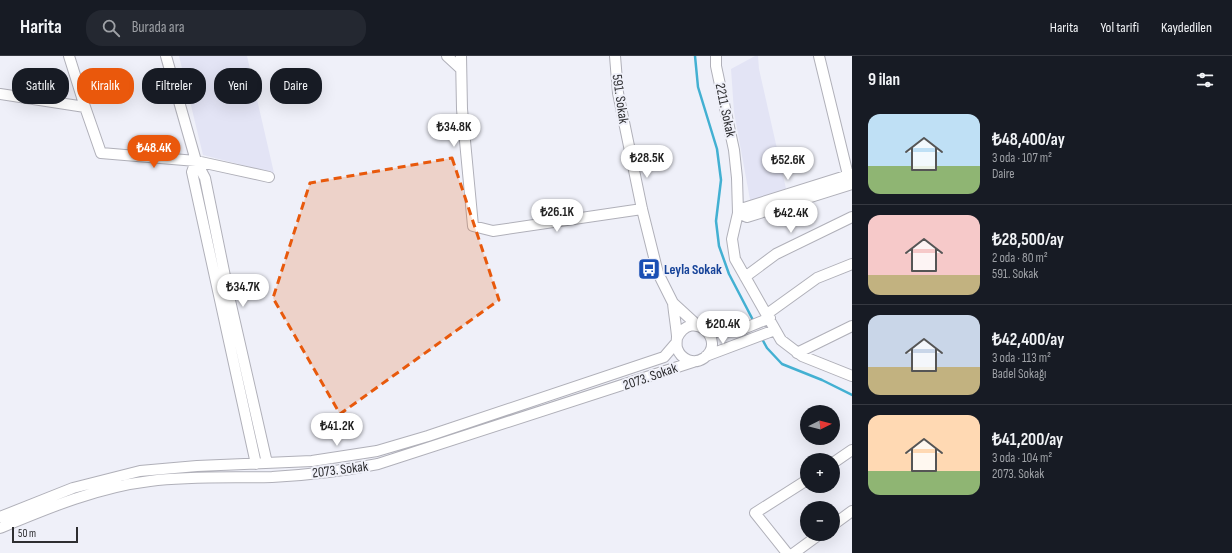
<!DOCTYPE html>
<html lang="tr">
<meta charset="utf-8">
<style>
:root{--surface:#171b24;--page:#242831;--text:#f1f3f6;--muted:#9ea1a6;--line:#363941;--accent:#ea580c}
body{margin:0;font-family:"Sofia Sans Condensed",sans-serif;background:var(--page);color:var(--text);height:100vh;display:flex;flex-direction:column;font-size:15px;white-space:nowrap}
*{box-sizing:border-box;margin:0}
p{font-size:13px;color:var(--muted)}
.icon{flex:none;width:22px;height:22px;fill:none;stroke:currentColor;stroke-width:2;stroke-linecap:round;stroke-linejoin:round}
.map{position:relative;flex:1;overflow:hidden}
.details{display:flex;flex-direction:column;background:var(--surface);width:380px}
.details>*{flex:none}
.banner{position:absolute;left:12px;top:12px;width:380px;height:36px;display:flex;gap:8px}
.needle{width:26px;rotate:84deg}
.tools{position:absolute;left:800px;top:349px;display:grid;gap:8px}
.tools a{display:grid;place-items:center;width:40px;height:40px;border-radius:50%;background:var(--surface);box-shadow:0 4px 16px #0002;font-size:20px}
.scale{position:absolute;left:12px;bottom:10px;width:66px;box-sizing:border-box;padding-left:4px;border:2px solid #2e2e31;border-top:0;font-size:11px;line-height:14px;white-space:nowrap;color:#2e2e31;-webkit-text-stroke:3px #eff0f9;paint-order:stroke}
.price{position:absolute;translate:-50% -34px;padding:0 9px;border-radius:14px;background:#fff;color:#222;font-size:13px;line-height:26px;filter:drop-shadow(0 1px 2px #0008)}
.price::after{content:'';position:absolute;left:50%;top:24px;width:12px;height:9px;margin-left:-6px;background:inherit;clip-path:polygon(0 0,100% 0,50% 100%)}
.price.active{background:var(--accent);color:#fff}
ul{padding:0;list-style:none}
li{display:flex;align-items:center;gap:12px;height:100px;padding:0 16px}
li+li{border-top:1px solid var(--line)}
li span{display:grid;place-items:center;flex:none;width:112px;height:80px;border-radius:12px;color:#555}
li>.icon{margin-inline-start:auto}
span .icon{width:48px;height:48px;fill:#fffc;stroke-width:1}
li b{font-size:17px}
h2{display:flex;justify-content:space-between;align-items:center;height:48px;padding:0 16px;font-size:17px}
.tag{padding:0 14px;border-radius:16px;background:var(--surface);box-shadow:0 4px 16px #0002;font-size:14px;line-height:36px}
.tag.active{background:var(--accent);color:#fff}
header{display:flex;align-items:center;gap:24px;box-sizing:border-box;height:56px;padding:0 20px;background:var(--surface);border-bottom:1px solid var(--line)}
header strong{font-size:19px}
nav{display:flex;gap:22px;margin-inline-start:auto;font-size:14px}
.search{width:280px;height:36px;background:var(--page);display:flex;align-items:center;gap:10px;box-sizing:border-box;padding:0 14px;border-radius:16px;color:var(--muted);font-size:15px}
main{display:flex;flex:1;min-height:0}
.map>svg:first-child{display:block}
.built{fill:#e3e4f5}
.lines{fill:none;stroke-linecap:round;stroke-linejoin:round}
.stream{stroke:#43b0d2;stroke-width:2.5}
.minor-casing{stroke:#b0b0b9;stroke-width:12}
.minor{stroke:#fff;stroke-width:10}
.marked{fill:#e8590c;fill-opacity:0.2;stroke:#e8590c;stroke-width:3;stroke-dasharray:8 5;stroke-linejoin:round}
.labels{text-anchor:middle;stroke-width:4;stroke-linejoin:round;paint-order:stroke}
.street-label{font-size:14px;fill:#2e2e31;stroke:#eff0f9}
.transit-label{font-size:14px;font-weight:bold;fill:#164399;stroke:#eff0f9;text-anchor:start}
</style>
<header>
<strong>Harita</strong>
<div class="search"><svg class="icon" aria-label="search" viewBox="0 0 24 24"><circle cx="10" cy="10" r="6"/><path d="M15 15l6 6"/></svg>Burada ara</div>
<nav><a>Harita</a><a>Yol tarifi</a><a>Kaydedilen</a></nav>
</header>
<main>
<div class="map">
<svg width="852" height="497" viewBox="0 0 852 497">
<rect width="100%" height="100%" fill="#eff0f9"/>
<!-- built -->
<path class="built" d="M 179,0 L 247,0 L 274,117 L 203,99 Z
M 755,0 L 758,0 L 759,13 L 787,137 L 751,149 L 734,56 L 731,13 Z"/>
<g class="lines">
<!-- stream -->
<path class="stream" d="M 695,0 L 698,31 L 717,93 L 721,124 L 716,165 L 719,190 L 729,218 L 754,266
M 761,281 L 767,292 L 782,308 L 822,324 L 852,339"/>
<!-- minor casing -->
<g class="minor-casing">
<path id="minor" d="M 166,0 L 196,105 L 205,122 L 229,240 L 267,407
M 447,0 L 460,12
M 461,0 L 462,53 L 473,170 L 493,175 L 642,153
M 615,0 L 618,37 L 642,153 L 658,217 L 673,247 L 697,269
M 716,0 L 716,10 L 734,94 L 737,122 L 738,157 L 732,183 L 735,203 L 781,284 L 802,300 L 852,320
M 819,0 L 848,119
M 0,38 L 85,51 L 69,0
M 85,51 L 101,97 L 196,105 L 269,121
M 196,105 L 192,116 L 256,408
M 738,157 L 744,152 L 852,118
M 738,157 L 747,161 L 852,128
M 745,221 L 776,198 L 852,161
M 673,247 C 674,258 676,269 677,280 C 677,284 676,288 677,292 C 681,304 694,309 704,302 C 728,285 692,251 677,282
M 767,258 L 817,222 L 852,208
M 708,276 L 738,275 L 770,262
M 797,297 L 852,270
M 706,300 L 775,274
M 833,407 L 852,394
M 0,461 L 73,432 L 140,415 L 197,410 L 312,405 L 377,395 L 428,380 L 664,301 L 676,287
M 833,469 L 852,455
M 0,472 C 48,452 98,431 150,425 C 191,420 232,422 272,421 C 308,419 343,415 378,408 L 696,305
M 787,497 L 755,457 L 807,424
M 794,497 L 820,478"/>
</g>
<!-- minor -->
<use href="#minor" class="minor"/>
</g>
<!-- marked area -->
<path class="marked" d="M 452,102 L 499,244 L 340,358 L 273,242 L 310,127 Z"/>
<!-- icons -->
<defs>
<g id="bus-square" transform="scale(1.15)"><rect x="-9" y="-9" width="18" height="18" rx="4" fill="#1a4fb4" stroke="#eff0f9"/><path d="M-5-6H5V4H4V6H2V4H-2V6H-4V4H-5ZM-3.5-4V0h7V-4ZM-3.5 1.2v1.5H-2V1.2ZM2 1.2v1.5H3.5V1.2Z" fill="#fff"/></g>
</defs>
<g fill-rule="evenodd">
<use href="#bus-square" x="649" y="213"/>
</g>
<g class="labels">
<!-- street labels -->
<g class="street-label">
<text transform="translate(621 43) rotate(82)" y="5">591. Sokak</text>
<text transform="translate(726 54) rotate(78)" y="5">2211. Sokak</text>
<text transform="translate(650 320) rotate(-19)" y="5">2073. Sokak</text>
<text transform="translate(340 413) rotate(-7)" y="5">2073. Sokak</text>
</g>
<!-- transit labels -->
<g class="transit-label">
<text x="664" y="218">Leyla Sokak</text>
</g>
</g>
</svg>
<div class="tools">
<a><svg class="needle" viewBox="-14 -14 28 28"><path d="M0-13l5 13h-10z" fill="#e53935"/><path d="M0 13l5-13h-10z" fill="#9ea1a6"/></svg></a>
<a>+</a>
<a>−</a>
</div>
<div class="scale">50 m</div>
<b class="price" style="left:454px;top:92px">₺34.8K</b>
<b class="price active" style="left:154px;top:113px">₺48.4K</b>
<b class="price" style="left:647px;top:123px">₺28.5K</b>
<b class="price" style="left:788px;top:125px">₺52.6K</b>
<b class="price" style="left:557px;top:177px">₺26.1K</b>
<b class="price" style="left:791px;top:178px">₺42.4K</b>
<b class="price" style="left:243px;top:252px">₺34.7K</b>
<b class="price" style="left:723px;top:289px">₺20.4K</b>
<b class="price" style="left:337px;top:391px">₺41.2K</b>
<div class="banner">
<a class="tag">Satılık</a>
<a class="tag active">Kiralık</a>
<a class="tag">Filtreler</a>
<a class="tag">Yeni</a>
<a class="tag">Daire</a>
</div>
</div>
<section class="details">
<h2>9 ilan<svg class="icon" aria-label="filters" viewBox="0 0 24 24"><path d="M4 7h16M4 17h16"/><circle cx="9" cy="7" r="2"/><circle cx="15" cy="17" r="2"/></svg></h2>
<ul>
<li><span style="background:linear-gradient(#bfe0f5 65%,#8fb573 0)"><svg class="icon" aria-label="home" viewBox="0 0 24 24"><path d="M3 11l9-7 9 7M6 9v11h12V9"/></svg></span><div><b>₺48,400/ay</b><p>3 oda · 107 m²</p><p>Daire</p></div></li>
<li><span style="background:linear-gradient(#f6c9c9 75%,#c2b280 0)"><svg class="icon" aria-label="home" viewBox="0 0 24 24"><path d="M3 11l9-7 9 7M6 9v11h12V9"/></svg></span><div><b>₺28,500/ay</b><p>2 oda · 80 m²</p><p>591. Sokak</p></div></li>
<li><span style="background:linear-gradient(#c9d6e8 65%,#c2b280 0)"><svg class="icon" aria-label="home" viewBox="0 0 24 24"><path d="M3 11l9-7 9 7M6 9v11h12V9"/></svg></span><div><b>₺42,400/ay</b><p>3 oda · 113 m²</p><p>Badel Sokağı</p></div></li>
<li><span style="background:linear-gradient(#ffd9b3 70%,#8fb573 0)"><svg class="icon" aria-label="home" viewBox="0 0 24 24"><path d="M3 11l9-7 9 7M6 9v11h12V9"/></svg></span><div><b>₺41,200/ay</b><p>3 oda · 104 m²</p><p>2073. Sokak</p></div></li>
</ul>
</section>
</main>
